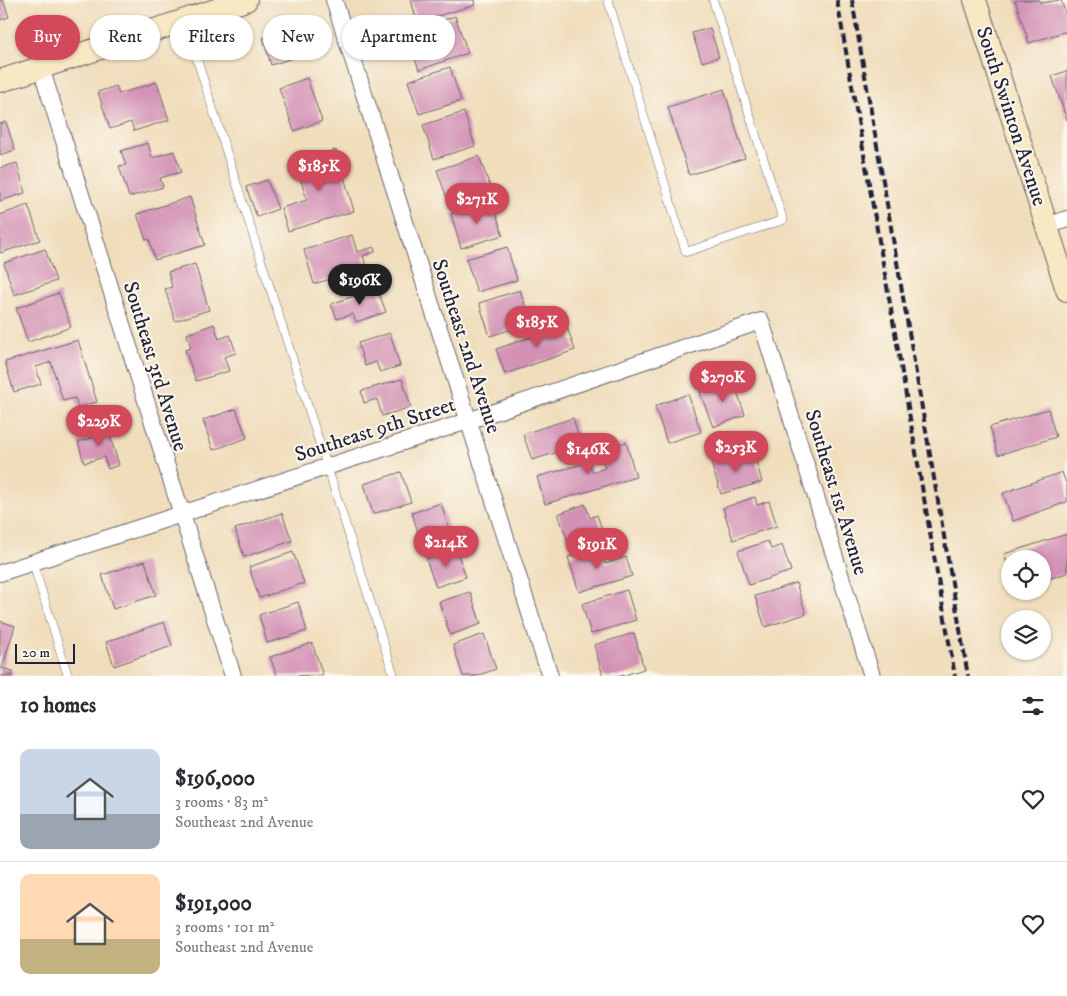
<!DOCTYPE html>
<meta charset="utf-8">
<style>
:root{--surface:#fff;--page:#f7f7f7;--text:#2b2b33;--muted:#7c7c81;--line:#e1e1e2;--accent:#d1495b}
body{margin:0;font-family:"IM FELL DW Pica",serif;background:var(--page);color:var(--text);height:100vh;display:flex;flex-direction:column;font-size:19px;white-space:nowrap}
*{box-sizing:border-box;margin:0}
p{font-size:16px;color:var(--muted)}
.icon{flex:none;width:28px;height:28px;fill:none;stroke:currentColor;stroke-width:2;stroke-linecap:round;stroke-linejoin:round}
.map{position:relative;height:676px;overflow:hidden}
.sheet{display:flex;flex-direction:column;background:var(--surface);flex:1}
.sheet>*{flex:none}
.top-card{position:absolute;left:15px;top:15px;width:500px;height:45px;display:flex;gap:10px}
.controls{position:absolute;left:1001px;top:550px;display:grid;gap:10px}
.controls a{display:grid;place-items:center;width:50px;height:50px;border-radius:50%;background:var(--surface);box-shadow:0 1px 4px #0004;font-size:25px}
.scale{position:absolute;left:15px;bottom:12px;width:60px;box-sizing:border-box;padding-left:5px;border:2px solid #22223b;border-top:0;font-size:14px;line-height:18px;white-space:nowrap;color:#22223b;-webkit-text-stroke:4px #fbf7ec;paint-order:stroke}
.price{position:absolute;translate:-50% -42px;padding:0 11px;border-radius:18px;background:var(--accent);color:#fff;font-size:16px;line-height:32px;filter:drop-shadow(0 1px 2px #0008)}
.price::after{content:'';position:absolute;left:50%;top:30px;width:15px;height:11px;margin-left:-8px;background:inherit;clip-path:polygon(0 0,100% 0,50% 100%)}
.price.on{background:#222;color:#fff}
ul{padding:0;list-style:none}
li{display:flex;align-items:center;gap:15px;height:125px;padding:0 20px}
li+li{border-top:1px solid var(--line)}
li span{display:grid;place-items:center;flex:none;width:140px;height:100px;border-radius:10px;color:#555}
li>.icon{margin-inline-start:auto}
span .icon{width:60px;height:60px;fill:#fffc;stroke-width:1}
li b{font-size:21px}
h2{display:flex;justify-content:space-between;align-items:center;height:60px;padding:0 20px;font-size:21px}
.pill{padding:0 18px;border-radius:22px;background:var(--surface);box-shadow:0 1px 4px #0004;font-size:18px;line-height:45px}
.pill.on{background:var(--accent);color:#fff}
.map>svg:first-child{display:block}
.building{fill:#d392b5}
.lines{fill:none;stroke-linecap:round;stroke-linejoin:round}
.lane-casing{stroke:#6a6368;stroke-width:9}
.street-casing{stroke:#6a6368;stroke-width:18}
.secondary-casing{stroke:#6a6368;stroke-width:24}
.lane{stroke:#fff;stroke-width:8}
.street{stroke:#fff;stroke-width:16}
.secondary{stroke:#f8e8c3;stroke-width:22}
.rail{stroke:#22223b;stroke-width:4;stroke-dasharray:8 4;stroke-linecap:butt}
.labels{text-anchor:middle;stroke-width:4;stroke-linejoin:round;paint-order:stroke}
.street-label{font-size:21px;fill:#22223b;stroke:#fbf7ec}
</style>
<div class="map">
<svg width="1067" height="676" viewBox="0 0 1067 676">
<rect width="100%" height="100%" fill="#fbf7ec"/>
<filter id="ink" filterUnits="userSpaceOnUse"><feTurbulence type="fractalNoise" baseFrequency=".02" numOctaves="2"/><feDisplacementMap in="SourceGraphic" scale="10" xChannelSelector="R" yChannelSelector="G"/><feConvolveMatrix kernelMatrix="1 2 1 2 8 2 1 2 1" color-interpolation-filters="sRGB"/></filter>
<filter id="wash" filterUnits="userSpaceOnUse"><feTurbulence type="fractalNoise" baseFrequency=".0096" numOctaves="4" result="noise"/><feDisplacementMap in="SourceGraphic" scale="20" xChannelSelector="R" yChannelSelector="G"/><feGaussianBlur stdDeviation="1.12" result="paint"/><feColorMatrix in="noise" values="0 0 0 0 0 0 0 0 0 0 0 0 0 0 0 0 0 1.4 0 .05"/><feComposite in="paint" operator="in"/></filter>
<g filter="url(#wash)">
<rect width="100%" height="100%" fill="#f0ddbc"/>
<g id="blocks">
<!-- building -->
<path class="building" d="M 0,0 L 3,0 L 9,17 L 0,20 Z
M 411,0 L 474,0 L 475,5 L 417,22 Z
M 1015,0 L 1040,0 L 1040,3 L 1061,0 L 1067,18 L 1067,31 L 1029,43 Z
M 455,16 L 468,53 L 419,70 L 407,34 Z
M 710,28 L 719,57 L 702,62 L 692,33 Z
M 291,29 L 299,56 L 271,65 L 263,38 Z
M 450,67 L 461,101 L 419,114 L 408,81 Z
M 1067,71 L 1067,120 L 1052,76 Z
M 307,78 L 322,121 L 294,131 L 279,88 Z
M 157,82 L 169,120 L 134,131 L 131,122 L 110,129 L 98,92 L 116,86 L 119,94 Z
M 724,89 L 745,158 L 689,175 L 668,107 Z
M 464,112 L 475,146 L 434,159 L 423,125 Z
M 6,122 L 15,150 L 0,155 L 0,124 Z
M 148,143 L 152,158 L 174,151 L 181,172 L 160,178 L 163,187 L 129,197 L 119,166 L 126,165 L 121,151 Z
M 336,150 L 354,211 L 288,231 L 281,208 L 307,200 L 295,162 Z
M 479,156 L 491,189 L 449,204 L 437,170 Z
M 17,163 L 25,193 L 0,201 L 0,168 Z
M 267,180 L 278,209 L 257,217 L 246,187 Z
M 190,197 L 205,245 L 155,260 L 149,239 L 146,240 L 137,214 Z
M 492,201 L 503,235 L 461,248 L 451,214 Z
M 28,205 L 40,240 L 0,253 L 0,215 Z
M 352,235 L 357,252 L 374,247 L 375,252 L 363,256 L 367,268 L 314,284 L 304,250 Z
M 507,247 L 517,280 L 477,292 L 466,259 Z
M 45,249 L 56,281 L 14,295 L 4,263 Z
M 195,264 L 209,310 L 175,321 L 165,289 L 172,287 L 168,272 Z
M 377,288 L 386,312 L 356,322 L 353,314 L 337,319 L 331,304 Z
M 520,290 L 531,323 L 490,336 L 479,303 Z
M 59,293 L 71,327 L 28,342 L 16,308 Z
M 565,321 L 575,350 L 505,374 L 496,349 L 543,333 L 541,329 Z
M 214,324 L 219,339 L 230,335 L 236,353 L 224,357 L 229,371 L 196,381 L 185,350 L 191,348 L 187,334 Z
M 390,333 L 400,366 L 380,372 L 376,362 L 365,366 L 358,343 Z
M 78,340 L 97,402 L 78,407 L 75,398 L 63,401 L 51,362 L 36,367 L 41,384 L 14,392 L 5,362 Z
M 402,379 L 411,407 L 382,416 L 377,399 L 364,403 L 361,391 Z
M 733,380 L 745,415 L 713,427 L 700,392 Z
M 688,394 L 701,432 L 667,443 L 655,406 Z
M 236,409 L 247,438 L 213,450 L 203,420 Z
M 1048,409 L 1056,437 L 998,455 L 990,427 Z
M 573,418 L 581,445 L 532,460 L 523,434 Z
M 106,423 L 119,465 L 108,469 L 104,457 L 84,463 L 78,442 L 92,438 L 89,428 Z
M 626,442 L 636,477 L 545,504 L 537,477 L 589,462 L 592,472 L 605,468 L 599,450 Z
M 740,453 L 743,461 L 755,457 L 762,482 L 721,494 L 711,463 Z
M 401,472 L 411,502 L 373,514 L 364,484 Z
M 1062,472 L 1067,486 L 1067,502 L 1013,521 L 1003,493 Z
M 755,497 L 757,505 L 769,501 L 777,526 L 733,540 L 723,508 Z
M 441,503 L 450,533 L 421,542 L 412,513 Z
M 585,504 L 590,518 L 597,515 L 603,532 L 569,544 L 558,514 Z
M 282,513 L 292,541 L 244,557 L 235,529 Z
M 1067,534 L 1067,573 L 1042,581 L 1042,559 L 1010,559 L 1010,571 L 1004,554 Z
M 768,541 L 771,549 L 782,545 L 791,571 L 749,585 L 738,551 Z
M 456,548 L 466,577 L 436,587 L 426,559 Z
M 600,548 L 605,564 L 626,557 L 632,576 L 579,592 L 568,557 Z
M 293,552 L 304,583 L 259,598 L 249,567 Z
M 145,561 L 156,595 L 113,609 L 102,575 Z
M 796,583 L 806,614 L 765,627 L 755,596 Z
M 627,590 L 636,620 L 591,634 L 582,604 Z
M 470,592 L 481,624 L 450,635 L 439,602 Z
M 298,602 L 307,631 L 267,643 L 259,615 Z
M 0,621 L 15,626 L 2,668 L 13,671 L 12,676 L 0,676 Z
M 164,622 L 172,646 L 114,666 L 106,642 Z
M 634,633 L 644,669 L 621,676 L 603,676 L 594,645 Z
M 484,634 L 496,669 L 476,676 L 463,676 L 453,645 Z
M 312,643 L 323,675 L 277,676 L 270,657 Z"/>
</g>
</g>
<g filter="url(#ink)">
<use href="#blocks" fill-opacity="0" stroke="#6a6368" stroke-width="1"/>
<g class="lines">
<!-- lane casing -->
<g class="lane-casing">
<path id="lane" d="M 608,0 L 686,252 L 783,220 L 713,0
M 185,22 L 394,676
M 33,563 L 68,676"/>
</g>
<!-- street casing -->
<g class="street-casing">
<path id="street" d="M 334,0 L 550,676
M 41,68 L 233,676
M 1047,226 L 1067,219
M 0,573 L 468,421 L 761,321 L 872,676"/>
</g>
<!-- secondary casing -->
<g class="secondary-casing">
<path id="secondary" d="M 975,0 L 1067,290
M 0,81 L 246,0"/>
</g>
<!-- lane -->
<use href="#lane" class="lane"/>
<!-- street -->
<use href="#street" class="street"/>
<!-- secondary -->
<use href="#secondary" class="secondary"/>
<!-- rail -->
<path class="rail" d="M 837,0 L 955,676
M 852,0 L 968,676"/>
</g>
</g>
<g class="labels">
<!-- street labels -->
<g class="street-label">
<text transform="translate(1012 116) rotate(72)" y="7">South Swinton Avenue</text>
<text transform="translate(467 346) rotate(72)" y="7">Southeast 2nd Avenue</text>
<text transform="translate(156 366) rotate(73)" y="7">Southeast 3rd Avenue</text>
<text transform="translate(375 429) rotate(-18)" y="7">Southeast 9th Street</text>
<text transform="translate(837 492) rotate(73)" y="7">Southeast 1st Avenue</text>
</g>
</g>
</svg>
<div class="controls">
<a><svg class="icon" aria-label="locate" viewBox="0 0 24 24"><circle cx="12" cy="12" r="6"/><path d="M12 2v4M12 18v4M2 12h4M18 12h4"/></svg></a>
<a><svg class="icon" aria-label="layers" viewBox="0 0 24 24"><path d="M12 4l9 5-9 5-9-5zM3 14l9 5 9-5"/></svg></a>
</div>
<div class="scale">20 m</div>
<b class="price" style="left:319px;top:192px">$185K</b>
<b class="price" style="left:477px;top:225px">$271K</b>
<b class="price on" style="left:360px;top:306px">$196K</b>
<b class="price" style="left:537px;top:348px">$185K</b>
<b class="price" style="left:723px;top:403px">$270K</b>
<b class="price" style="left:99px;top:447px">$229K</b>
<b class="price" style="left:736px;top:473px">$253K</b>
<b class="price" style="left:588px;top:475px">$146K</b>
<b class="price" style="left:446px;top:568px">$214K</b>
<b class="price" style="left:597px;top:570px">$191K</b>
<div class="top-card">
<a class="pill on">Buy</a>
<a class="pill">Rent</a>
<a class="pill">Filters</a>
<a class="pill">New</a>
<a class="pill">Apartment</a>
</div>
</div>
<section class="sheet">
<h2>10 homes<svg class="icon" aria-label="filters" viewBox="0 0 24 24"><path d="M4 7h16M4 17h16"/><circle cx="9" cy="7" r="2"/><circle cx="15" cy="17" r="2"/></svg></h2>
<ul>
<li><span style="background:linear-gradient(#c9d6e8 65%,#9aa5b1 0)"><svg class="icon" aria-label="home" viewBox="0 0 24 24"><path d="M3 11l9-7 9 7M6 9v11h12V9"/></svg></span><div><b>$196,000</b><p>3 rooms · 83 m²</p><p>Southeast 2nd Avenue</p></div><svg class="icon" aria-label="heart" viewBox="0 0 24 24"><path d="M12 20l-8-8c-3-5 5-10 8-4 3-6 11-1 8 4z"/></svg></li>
<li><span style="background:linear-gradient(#ffd9b3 65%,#c2b280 0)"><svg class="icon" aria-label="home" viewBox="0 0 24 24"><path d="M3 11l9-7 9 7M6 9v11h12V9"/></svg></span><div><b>$191,000</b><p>3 rooms · 101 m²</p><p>Southeast 2nd Avenue</p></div><svg class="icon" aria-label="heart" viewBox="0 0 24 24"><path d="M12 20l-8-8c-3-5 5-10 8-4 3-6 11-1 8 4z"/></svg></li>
</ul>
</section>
